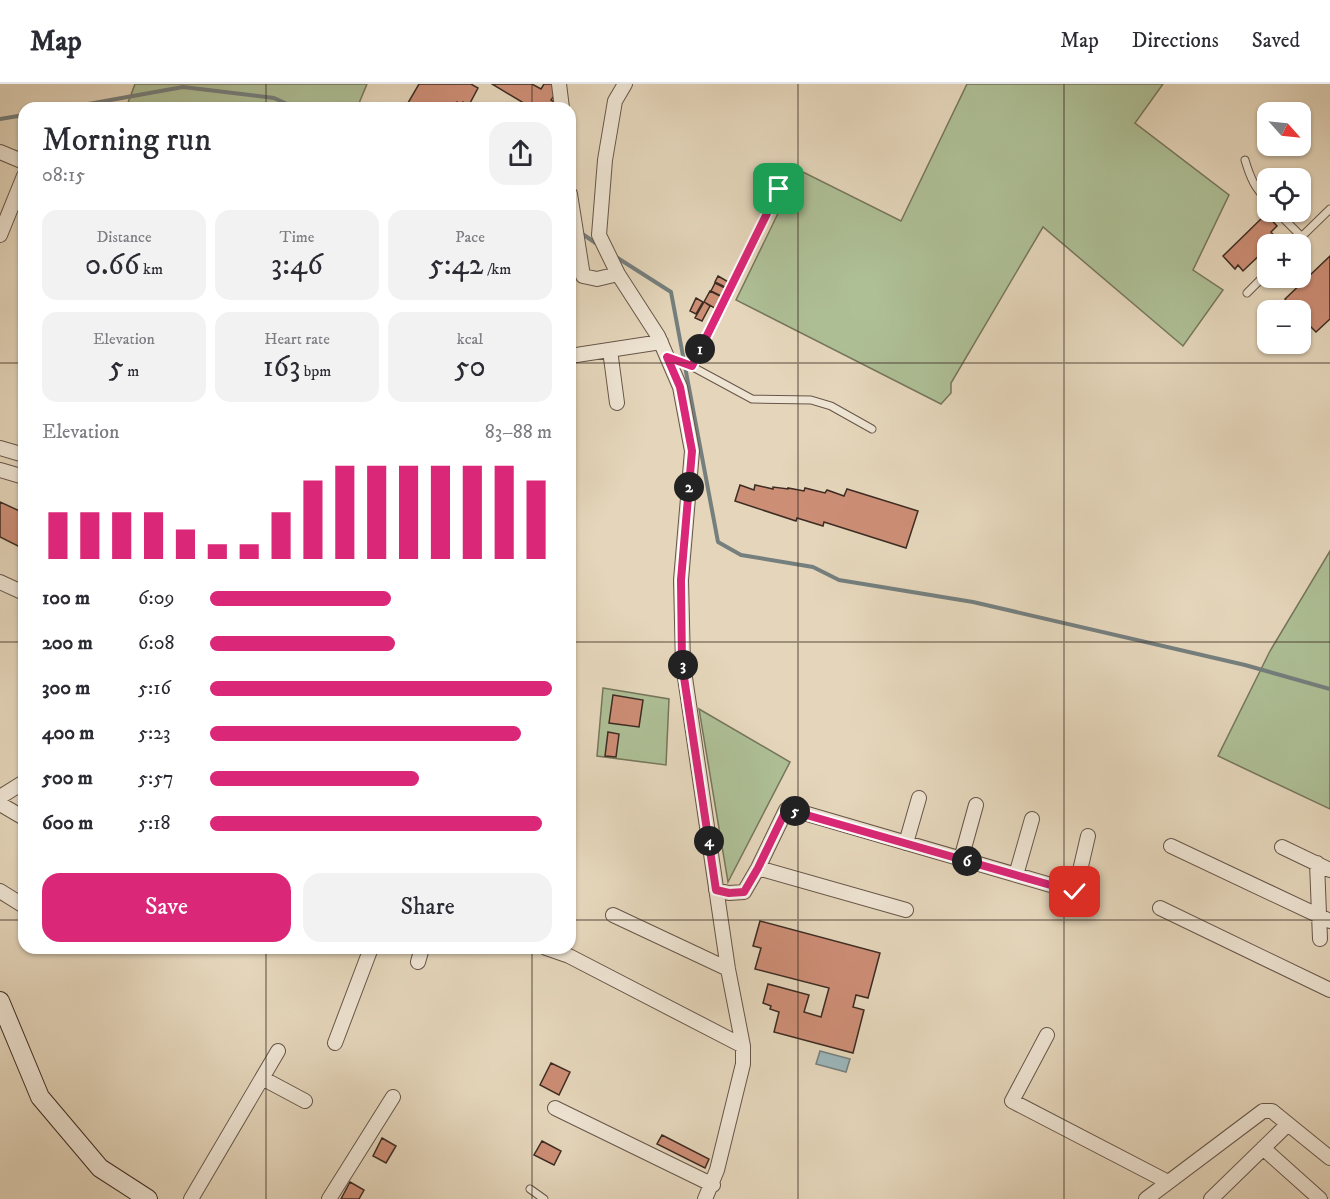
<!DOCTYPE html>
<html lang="en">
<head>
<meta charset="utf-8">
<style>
	:root { --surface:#fff; --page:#f2f2f3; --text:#2b2b33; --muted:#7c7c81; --line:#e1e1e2; --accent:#db2777 }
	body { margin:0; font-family:"IM FELL DW Pica",serif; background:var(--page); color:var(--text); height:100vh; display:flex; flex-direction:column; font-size:22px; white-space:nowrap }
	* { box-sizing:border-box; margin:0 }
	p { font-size:20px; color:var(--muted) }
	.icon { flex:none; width:33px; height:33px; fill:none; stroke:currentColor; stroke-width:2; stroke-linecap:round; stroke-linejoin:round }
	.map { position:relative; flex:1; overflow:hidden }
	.panel { position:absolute; left:18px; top:18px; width:558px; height:852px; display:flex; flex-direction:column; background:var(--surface); border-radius:18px; box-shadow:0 2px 4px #0004 }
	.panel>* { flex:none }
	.needle { width:39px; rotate:117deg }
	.buttons { position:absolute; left:1257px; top:18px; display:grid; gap:12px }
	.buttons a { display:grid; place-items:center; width:54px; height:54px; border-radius:12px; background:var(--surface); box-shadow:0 2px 4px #0004; font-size:30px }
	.pin { position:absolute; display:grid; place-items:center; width:51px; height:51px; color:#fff; margin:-26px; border-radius:12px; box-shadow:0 3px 9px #0006 }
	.km { position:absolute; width:30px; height:30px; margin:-15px; border-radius:50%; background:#222; color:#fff; font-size:16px; line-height:30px; text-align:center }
	.round { display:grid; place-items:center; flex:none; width:63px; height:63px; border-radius:18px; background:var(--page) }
	.headline { display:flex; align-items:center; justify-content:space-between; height:102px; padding:0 24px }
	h1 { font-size:33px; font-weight:600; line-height:45px }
	.metrics { display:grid; grid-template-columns:repeat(3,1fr); gap:9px; height:102px; padding:6px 24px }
	.metrics div { display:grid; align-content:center; border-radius:15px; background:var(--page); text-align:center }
	.metrics b { font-size:30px; font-weight:600 }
	.metrics small { font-size:16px; font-weight:400 }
	.metrics p { font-size:16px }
	.chart { height:168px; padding:12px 24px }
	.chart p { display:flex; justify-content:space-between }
	.chart svg { width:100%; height:108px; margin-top:6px; stroke:var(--accent); stroke-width:6 }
	.action { display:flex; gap:12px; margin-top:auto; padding:12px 24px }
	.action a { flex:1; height:69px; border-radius:18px; background:var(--accent); color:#fff; font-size:24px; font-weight:600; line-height:69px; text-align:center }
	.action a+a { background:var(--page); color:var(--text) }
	ul { padding:0 24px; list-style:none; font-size:20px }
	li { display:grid; grid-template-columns:96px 72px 1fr; align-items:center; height:45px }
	li i { height:15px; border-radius:8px; background:var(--accent) }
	header { display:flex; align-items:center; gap:36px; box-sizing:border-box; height:84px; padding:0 30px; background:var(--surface); border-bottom:2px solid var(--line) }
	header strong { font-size:28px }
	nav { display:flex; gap:33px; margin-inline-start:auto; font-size:21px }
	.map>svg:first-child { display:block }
</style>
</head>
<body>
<header>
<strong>Map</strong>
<nav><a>Map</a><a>Directions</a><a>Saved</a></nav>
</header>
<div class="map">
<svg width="1330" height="1115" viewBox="0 0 1330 1115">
	<rect width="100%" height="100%" fill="#e5d6bb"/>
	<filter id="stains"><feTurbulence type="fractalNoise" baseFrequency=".00333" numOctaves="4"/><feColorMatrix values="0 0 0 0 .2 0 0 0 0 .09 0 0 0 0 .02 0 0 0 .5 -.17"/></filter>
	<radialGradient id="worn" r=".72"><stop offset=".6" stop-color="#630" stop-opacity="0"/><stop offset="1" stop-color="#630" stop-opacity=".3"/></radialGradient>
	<!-- green -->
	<path fill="#aebf96" stroke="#76765c" stroke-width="1.5" d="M135 0H367L357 24H126Z
		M967 0H1163L1135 39 1229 111 1193 186 1223 206 1183 262 1043 143 951 299V309L941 320 736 216 799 86 901 137Z
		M1330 467V725L1218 672 1270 567Z
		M603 604 669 615 666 681 597 672Z
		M699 625 790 678 728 798Z"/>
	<!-- water -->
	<path fill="#9bb6bb" stroke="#757f7e" stroke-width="1.5" d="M820 967 850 975 846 988 816 980Z"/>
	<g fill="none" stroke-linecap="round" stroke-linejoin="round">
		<!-- stream -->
		<path stroke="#757f7e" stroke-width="4" d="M66 24 183 3 274 14 296 24
			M0 35 24 31
			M581 149 600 162
			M613 171 671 208 718 458 741 471 813 483 839 496 973 518 1245 581 1330 605"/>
	</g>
	<!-- building -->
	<path fill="#cd8e76" stroke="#3d2c23" stroke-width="1.5" d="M419 0H471L478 4 469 21 463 18 462 21 457 18 453 24H405Z
		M492 0H532L541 5 544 0H561L556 14 554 12 551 16 556 19 553 24H532Z
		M1266 130 1277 142 1271 148 1276 154 1270 160H1268V163L1243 187 1238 181 1235 185 1223 172Z
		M1330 172V235L1316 248 1300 232V226H1295L1285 215Z
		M718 192 732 200 729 205 715 198Z
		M715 199 727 205 723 213 711 207Z
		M710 207 722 213 718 226 704 218Z
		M696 214 703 218 696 230 690 227Z
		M704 218 710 222 702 237 695 234Z
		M740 401 754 406 755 401 773 405V403L788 405V404L804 407 805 404 825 409 827 406 844 412 847 405 918 427 906 464 824 438 823 442 797 434 796 437 735 417Z
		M0 418 24 429V465L0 453Z
		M613 611 643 616 639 643 609 639Z
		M608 648 619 650 616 673 605 672Z
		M760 837 880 869 868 914 856 911 853 923 864 926 853 969 774 948 779 928 770 925 771 922 763 919 768 900 809 911 804 928 821 933 829 904 755 885 761 864 753 862Z
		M551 979 570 988 559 1011 540 1001Z
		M662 1051 709 1075 705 1084 657 1060Z
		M382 1054 396 1062 386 1079 373 1072Z
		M542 1057 561 1067 554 1081 534 1071Z
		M350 1098 364 1106 359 1115H341Z"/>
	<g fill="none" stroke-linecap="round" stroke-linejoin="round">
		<!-- lane casing -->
		<g stroke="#675649" stroke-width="9">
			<path id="lane" d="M1245 76C1250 93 1255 105 1268 117
				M1277 128 1302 153
				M1294 160 1330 125
				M1247 209 1268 188
				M667 273 691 282 752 315 811 316 831 322 872 345
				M691 282 779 105
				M530 1105 544 1115"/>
		</g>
		<!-- street casing -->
		<g stroke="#675649" stroke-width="16">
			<path id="street" d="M559 0 562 24
				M625 0 615 17 605 76 599 151 618 190 658 252 680 303 692 367 681 496 683 580 728 885 743 962V980L717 1086 705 1115
				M0 68 24 78
				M570 110 583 192 597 195 618 190
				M0 151 24 92
				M610 266 617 319
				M570 272 661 258
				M0 364 24 371
				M0 386 24 393
				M0 498 24 509
				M0 713 24 698
				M0 720 24 734
				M906 759 919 714
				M1171 762 1330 837
				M1282 763 1330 786
				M961 775 976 721
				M1317 779 1320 855
				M758 784 786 726 797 727 1092 813
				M1016 791 1032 735
				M716 806 729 809 744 808 758 784 906 826
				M0 807 24 822
				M1075 808 1088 752
				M1160 824 1330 906
				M613 831 728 885
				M546 864 569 872 743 962
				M418 878 422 864
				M1047 951 1012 1017 1168 1098
				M335 959 371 864
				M262 994 305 1017
				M555 1024 713 1101
				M1263 1064 1320 1115
				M191 1115 278 967
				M329 1115 393 1013
				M1146 1115 1263 1027H1272L1330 1074
				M1211 1115 1288 1040"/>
		</g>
		<!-- secondary casing -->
		<g stroke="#3d2c23" stroke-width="20">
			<path id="secondary" d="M0 917 40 1013 100 1084 148 1115"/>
		</g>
		<!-- lane -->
		<use href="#lane" stroke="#eee4d3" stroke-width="7"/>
		<!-- street -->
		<use href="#street" stroke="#eee4d3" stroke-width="14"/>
		<!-- secondary -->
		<use href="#secondary" stroke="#eee4d3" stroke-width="18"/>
	</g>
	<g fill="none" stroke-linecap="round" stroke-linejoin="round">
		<!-- route casing -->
		<g stroke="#fff" stroke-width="12">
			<path id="route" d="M779 105 692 282 667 273 680 303 692 367 681 496 682 580 716 806 729 809 744 808 758 784 786 726 796 728 1075 808"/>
		</g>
		<!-- route -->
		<use href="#route" stroke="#db2777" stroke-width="8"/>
	</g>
	<!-- grid -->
	<path fill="none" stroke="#3d2c23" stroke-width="1.5" stroke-opacity="0.55" d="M266 0V24M532 0V24M798 0V1115M1064 0V1115M0 279H24M570 279H1330M0 558H24M570 558H1330M0 836H24M570 836H1330M266 864V1115M532 864V1115"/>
	<rect width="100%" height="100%" filter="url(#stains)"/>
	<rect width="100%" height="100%" fill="url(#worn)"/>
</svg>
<div class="buttons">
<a><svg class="needle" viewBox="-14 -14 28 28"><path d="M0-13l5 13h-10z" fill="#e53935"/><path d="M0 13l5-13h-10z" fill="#7c7c81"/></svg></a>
<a><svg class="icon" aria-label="locate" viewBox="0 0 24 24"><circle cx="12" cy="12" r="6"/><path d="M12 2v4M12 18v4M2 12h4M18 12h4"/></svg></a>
<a>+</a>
<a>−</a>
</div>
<div class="pin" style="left:779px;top:105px;background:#1e9e55"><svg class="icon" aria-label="arrive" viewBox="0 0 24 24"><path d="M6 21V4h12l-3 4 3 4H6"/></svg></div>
<div class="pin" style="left:1075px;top:808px;background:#d93025"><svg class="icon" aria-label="check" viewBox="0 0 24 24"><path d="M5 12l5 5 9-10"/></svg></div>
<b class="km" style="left:700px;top:265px">1</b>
<b class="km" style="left:689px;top:403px">2</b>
<b class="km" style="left:683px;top:581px">3</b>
<b class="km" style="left:709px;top:757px">4</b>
<b class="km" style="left:795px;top:727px">5</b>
<b class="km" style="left:967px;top:777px">6</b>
<section class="panel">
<div class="headline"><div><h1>Morning run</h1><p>08:15</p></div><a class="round"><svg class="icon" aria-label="share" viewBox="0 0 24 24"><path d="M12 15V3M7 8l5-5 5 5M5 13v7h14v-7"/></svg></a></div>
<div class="metrics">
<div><p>Distance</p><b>0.66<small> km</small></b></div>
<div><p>Time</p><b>3:46</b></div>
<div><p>Pace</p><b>5:42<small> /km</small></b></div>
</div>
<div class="metrics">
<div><p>Elevation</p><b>5<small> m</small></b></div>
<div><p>Heart rate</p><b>163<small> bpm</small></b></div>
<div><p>kcal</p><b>50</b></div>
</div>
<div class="chart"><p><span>Elevation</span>83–88 m</p>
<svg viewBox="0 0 160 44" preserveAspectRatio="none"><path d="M5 44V25M15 44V25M25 44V25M35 44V25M45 44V32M55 44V38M65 44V38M75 44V25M85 44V12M95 44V6M105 44V6M115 44V6M125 44V6M135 44V6M145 44V6M155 44V12"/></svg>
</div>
<ul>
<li><b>100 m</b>6:09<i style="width:53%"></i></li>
<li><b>200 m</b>6:08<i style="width:54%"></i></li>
<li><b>300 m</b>5:16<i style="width:100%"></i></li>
<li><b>400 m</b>5:23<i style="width:91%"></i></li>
<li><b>500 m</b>5:57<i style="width:61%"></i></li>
<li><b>600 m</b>5:18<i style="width:97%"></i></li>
</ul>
<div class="action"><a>Save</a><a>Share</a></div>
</section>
</div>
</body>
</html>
